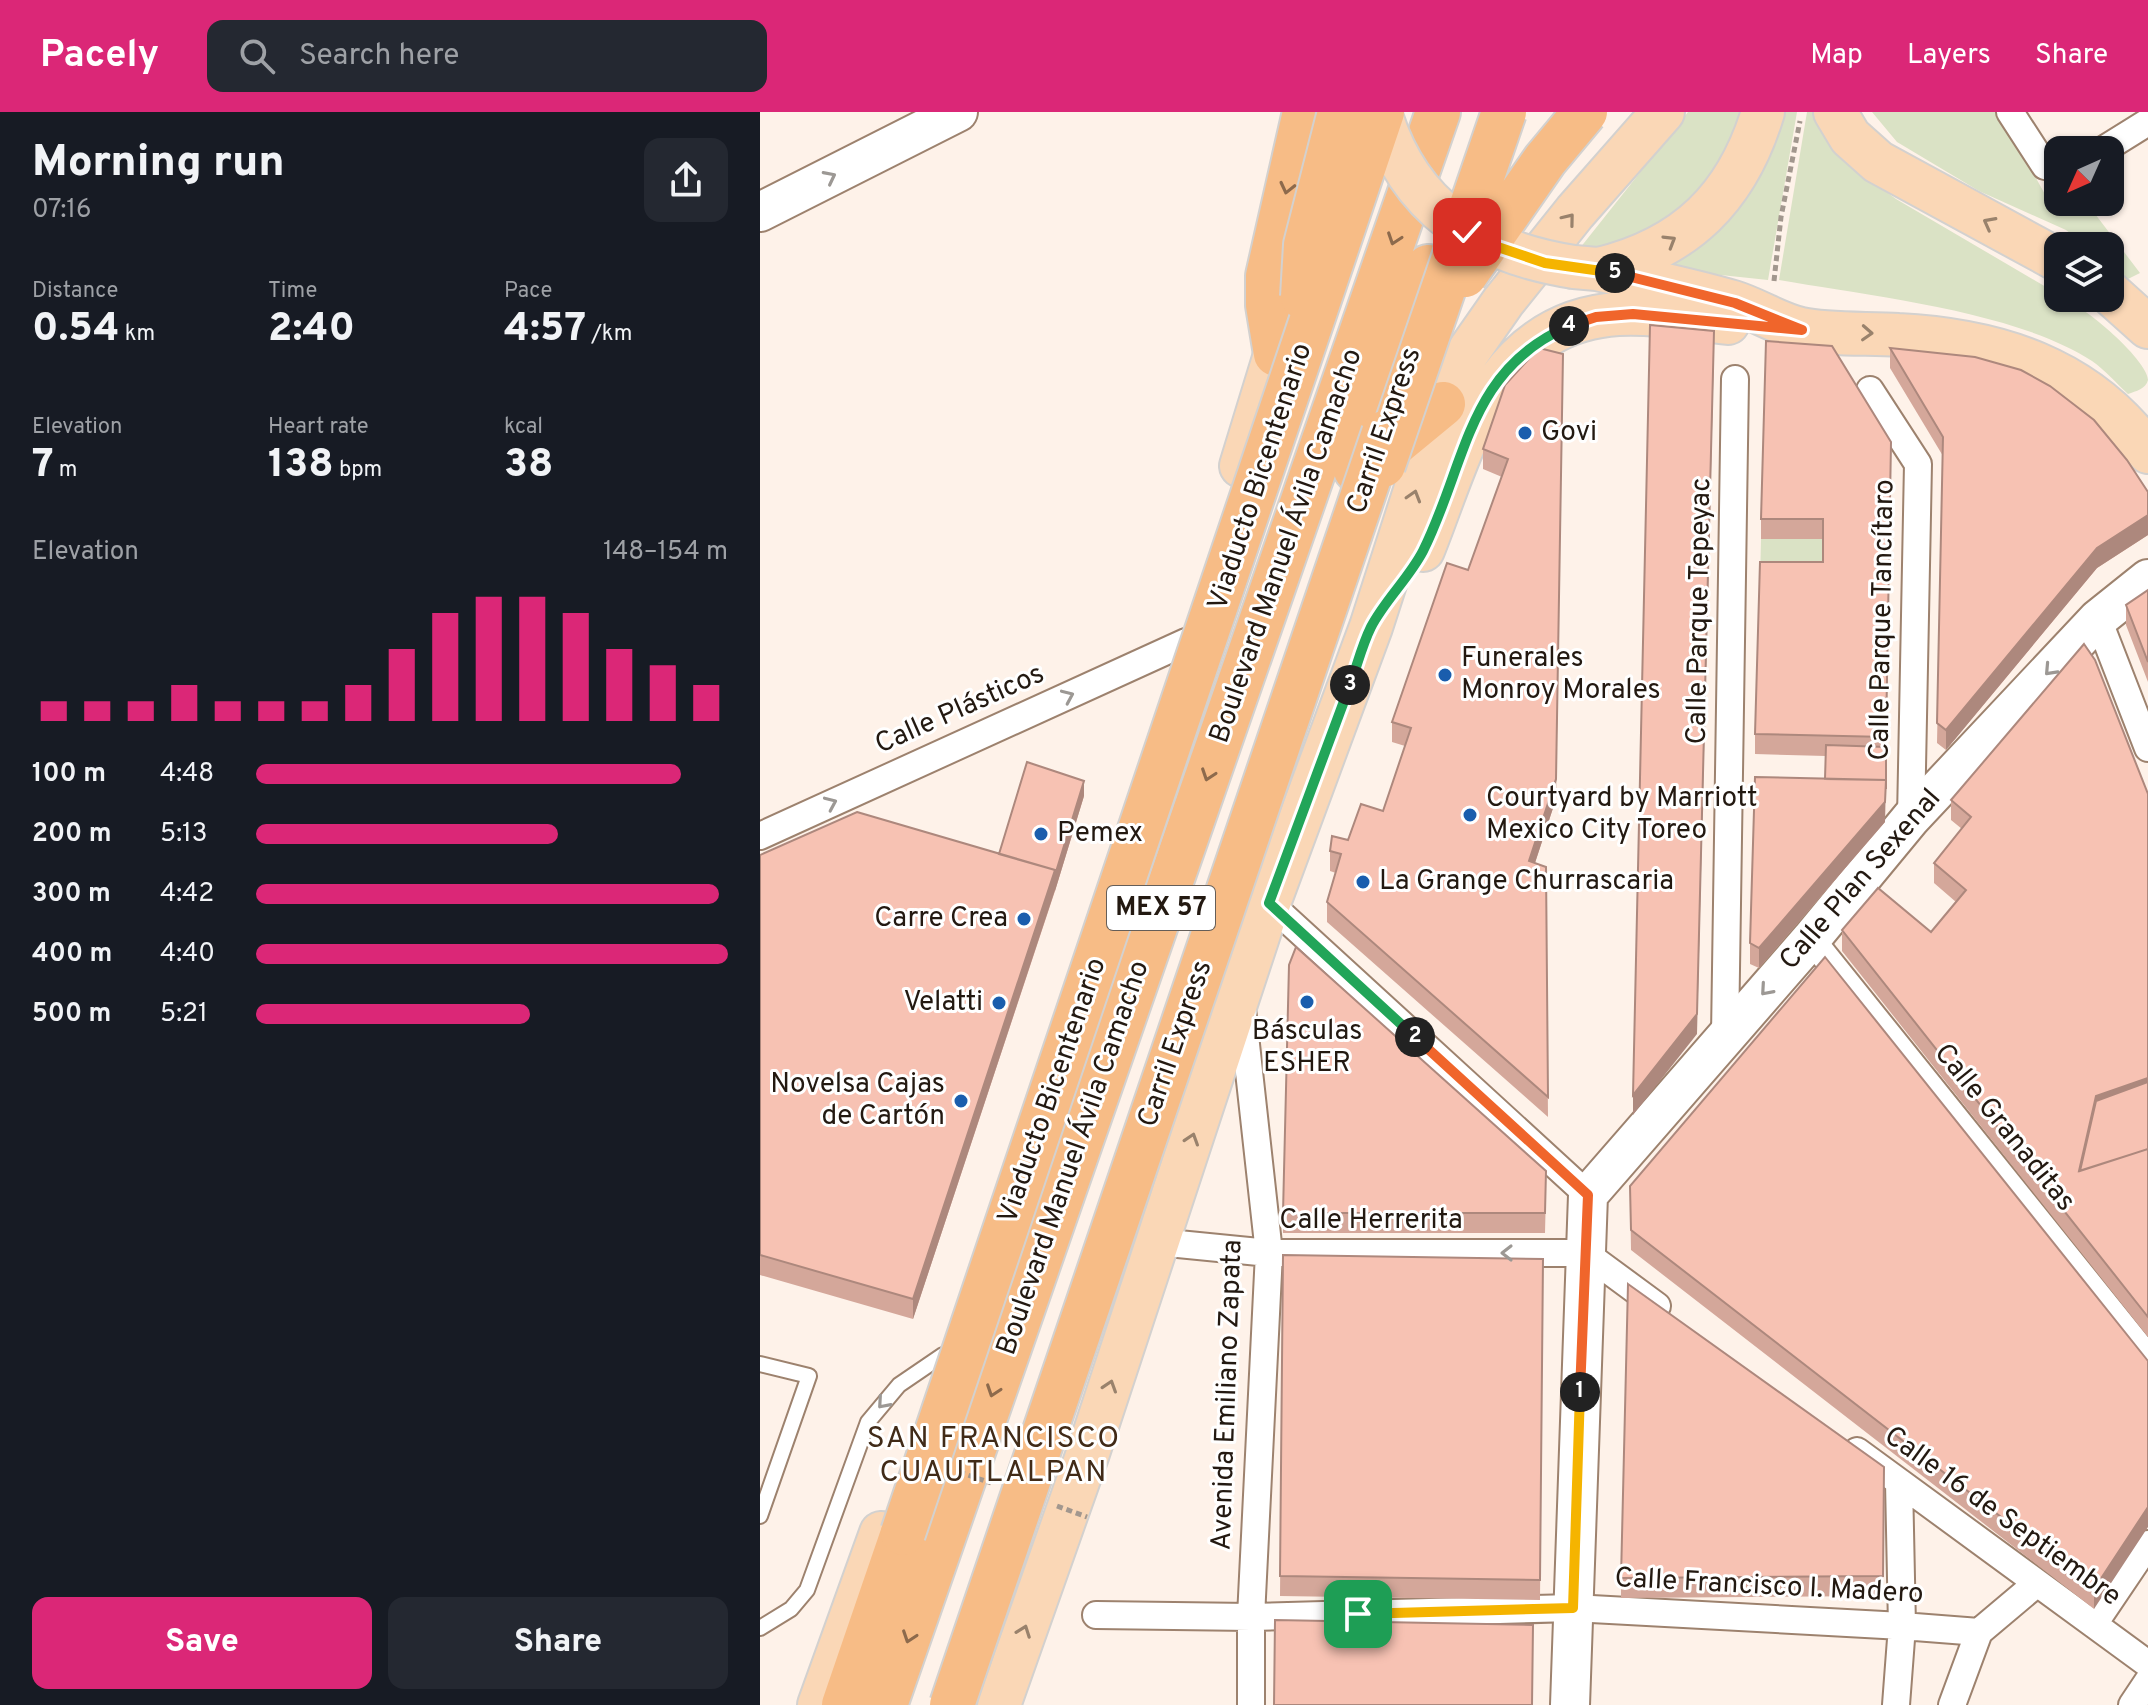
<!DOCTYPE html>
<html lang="en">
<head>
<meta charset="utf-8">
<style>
	:root { --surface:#171b24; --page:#242831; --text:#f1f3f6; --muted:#9ea1a6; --accent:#db2777 }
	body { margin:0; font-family:Overpass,sans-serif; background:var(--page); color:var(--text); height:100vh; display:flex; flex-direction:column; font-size:30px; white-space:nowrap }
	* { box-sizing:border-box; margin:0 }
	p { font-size:26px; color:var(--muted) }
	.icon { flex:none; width:44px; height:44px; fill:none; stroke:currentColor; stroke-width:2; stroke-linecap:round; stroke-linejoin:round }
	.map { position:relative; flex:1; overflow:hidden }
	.panel { display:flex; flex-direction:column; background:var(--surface); width:760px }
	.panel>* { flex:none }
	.needle { width:52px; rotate:225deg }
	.fabs { position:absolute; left:1284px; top:24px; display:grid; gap:16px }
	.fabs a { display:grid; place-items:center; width:80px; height:80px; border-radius:16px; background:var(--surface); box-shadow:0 2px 6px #0004; font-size:40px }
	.pin { position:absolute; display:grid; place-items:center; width:68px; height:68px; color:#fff; margin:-34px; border-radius:16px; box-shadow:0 4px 12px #0006 }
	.km { position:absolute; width:40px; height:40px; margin:-20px; border-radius:50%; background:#222; color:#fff; font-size:22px; line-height:40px; text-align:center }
	.round { display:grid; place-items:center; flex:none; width:84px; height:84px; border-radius:16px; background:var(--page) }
	.summary { display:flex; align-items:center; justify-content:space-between; height:136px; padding:0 32px }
	h1 { font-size:44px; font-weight:800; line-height:60px }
	.metrics { display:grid; grid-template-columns:repeat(3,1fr); gap:12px; height:136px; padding:8px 32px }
	.metrics div { display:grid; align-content:center }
	.metrics b { font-size:40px; font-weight:800 }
	.metrics small { font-size:22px; font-weight:400 }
	.metrics p { font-size:22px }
	.chart { height:224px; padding:16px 32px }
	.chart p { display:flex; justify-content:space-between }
	.chart svg { width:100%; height:144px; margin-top:8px; stroke:var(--accent); stroke-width:6 }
	.button { display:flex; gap:16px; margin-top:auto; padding:16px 32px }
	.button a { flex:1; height:92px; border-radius:16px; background:var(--accent); color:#fff; font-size:32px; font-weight:800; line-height:92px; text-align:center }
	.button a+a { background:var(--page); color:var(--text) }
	ul { padding:0 32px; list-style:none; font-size:26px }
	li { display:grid; grid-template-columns:128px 96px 1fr; align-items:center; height:60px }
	li i { height:20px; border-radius:10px; background:var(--accent) }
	header { display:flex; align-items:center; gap:48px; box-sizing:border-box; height:112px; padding:0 40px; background:var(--accent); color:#fff }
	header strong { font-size:38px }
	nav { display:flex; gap:44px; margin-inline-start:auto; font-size:28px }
	.search { width:560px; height:72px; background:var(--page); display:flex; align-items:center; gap:20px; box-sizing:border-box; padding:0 28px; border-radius:16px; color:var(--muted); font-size:30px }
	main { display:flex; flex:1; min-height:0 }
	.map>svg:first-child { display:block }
</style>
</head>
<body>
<header>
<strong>Pacely</strong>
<div class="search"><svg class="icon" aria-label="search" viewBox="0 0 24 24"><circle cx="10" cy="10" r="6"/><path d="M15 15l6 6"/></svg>Search here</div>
<nav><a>Map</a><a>Layers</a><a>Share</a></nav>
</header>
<main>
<section class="panel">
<div class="summary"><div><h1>Morning run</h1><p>07:16</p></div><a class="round"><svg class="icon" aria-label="share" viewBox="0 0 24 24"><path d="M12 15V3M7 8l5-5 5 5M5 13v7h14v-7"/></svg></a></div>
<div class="metrics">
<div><p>Distance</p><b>0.54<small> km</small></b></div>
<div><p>Time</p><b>2:40</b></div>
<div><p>Pace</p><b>4:57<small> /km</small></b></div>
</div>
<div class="metrics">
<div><p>Elevation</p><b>7<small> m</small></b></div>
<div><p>Heart rate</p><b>138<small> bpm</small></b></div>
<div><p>kcal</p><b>38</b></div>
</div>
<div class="chart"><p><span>Elevation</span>148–154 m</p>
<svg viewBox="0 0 160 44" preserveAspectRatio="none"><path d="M5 44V38M15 44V38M25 44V38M35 44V33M45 44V38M55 44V38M65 44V38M75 44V33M85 44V22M95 44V11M105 44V6M115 44V6M125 44V11M135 44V22M145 44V27M155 44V33"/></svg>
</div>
<ul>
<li><b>100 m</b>4:48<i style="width:90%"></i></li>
<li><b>200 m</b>5:13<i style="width:64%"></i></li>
<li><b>300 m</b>4:42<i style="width:98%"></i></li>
<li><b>400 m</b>4:40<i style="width:100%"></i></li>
<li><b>500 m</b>5:21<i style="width:58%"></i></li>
</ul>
<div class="button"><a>Save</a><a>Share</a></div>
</section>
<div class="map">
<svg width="1388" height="1593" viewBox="0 0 1388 1593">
	<rect width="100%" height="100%" fill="#fef2e9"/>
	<!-- green -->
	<path fill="#dae2c5" d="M928 0H989C963 48 935 103 882 127 865 135 839 134 820 136Z
		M1017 0H1037L1008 168 904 157Z
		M1047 0H1058L1097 58 1136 87 1298 182V186C1317 186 1388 248 1388 268 1386 277 1376 279 1368 282 1356 271 1345 258 1332 249 1256 199 1109 184 1019 168Z
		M1112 0H1239L1291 93 1298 90H1326L1380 161 1368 167 1350 152V134H1327L1306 118 1219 79 1137 30Z
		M1001 427H1063V470H1000Z"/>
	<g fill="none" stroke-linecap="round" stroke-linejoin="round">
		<!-- lane casing -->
		<g stroke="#9d826e" stroke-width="18">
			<path id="lane" d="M0 1252 49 1264 0 1404
				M0 1516 31 1497 47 1478 108 1310 139 1273 183 1243"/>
		</g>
		<!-- street casing -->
		<g stroke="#9d826e" stroke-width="30">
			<path id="street" d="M1250 0 1285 54 1298 57
				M1343 38 1388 10
				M1110 278 1158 352 1151 706
				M1338 507 1388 636
				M0 724 426 530
				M509 791 828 1083
				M1051 827 1388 1246
				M482 896 509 1141 491 1505V1593
				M965 923 975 267
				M398 1130 509 1141H825L897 1194
				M1097 1339 1388 1552
				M336 1503 491 1505 813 1496 1142 1514 1219 1520 1276 1472
				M1334 1512 1388 1432
				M1136 1593 1142 1514 1139 1370
				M1192 1593 1219 1520
				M1372 1593 1388 1569"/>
		</g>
		<!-- secondary casing -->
		<g stroke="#9d826e" stroke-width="42">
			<path id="secondary" d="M0 100 198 0
				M810 1593 828 1083 1051 827 1151 706 1338 507 1388 467"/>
		</g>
		<!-- primary casing -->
		<g stroke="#d3d1cf" stroke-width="46">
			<path id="primary" d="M1075 0 1090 25 1118 50 1298 148
				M814 155 837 157C882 168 929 177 973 190 996 197 1018 212 1041 217 1066 223 1111 221 1138 223 1237 228 1327 256 1388 340
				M839 157C926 136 977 86 1003 0
				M1350 181 1388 215
				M481 354 526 207
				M663 438C702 341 730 210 858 202 894 200 932 207 968 211
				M59 1593 121 1421
				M239 1593 328 1341 509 791 611 515 683 292 706 243 743 190 815 100 903 0"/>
		</g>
		<!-- highway casing -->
		<g stroke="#d3d1cf" stroke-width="48">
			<path id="highway" d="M516 242 508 193V164L545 0
				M615 348 683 292
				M596 358 668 155
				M84 1593 143 1421
				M125 1593 678 0"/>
		</g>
		<!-- path -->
		<path stroke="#a2978e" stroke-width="5" stroke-dasharray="6 4" stroke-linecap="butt" d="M1014 169 1021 105 1040 9"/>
		<!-- lane -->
		<use href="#lane" stroke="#fff" stroke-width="14"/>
		<!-- street -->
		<use href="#street" stroke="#fff" stroke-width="26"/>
		<!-- secondary -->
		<use href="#secondary" stroke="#fff" stroke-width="38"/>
		<!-- primary -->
		<use href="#primary" stroke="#fad7b6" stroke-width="42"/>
		<!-- highway -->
		<use href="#highway" stroke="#f7bc86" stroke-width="44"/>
		<!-- primary-bridge casing -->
		<g stroke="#d3d1cf" stroke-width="46" stroke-linecap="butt">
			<path id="primary-bridge" d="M620 0C648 96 718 140 814 155"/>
		</g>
		<!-- highway-bridge casing -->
		<g stroke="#d3d1cf" stroke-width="48" stroke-linecap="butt">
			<path id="highway-bridge" d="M705 163 785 48 825 0
				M543 185 546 133 580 0
				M623 353 744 0
				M143 1421 622 0
				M192 1593 624 321"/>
		</g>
		<!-- path-bridge -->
		<path stroke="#a2978e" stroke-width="5" stroke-dasharray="6 4" stroke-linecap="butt" d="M199 1360 231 1371
			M297 1394 327 1405"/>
		<!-- primary-bridge -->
		<use href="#primary-bridge" stroke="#fad7b6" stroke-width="42"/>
		<!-- highway-bridge -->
		<use href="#highway-bridge" stroke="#f7bc86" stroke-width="44"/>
	</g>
	<!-- wall -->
	<path fill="#d4a79a" d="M1130 236 1388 380V423L1337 456 1186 638 1177 631 1183 344 1130 256Z
		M745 273 796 687 775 751 786 755 788 1005 567 810V790L576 761 570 759V739L588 728 623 699 645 634 632 630V610L708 458 742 365 723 357V337Z
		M1131 350 1125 710 999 856 990 852V831L1065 667 1066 644 995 642V622L1063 450V427H1001V407Z
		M1388 478V570L1366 513V493Z
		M1388 682V1225L1082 839V818L1171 820 1196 790 1174 771V751L1202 717 1191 708V688Z
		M324 684 295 779 153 1207 0 1163V743L239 742Z
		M870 1074 1388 1249 1334 1497 871 1138Z
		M786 1079 785 1121H523V1101Z
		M523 1143 783 1147 780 1488 520 1484Z
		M1124 1355 1123 1484 861 1486V1466Z"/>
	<!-- shaded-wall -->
	<path fill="#ad887d" d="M954 239 937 922 873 1003V983Z
		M803 242 796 687 769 769V749Z
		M1131 330 1125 710 999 856V836L1125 690Z
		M1388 403V423L1337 456 1186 638V618L1337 436Z
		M324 669V684L295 779V763Z
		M295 758V778L153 1207V1187Z
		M1388 966V986L1319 1079 1336 984Z
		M1388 1395V1415L1334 1497V1477Z"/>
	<!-- building -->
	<path fill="#f7c2b3" stroke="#ad887d" stroke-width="2" d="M890 213 954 219 937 902 873 983Z
		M1006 229 1072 234 1131 330 1126 625 995 622 1000 450H1063V407H1001Z
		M779 236 803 242 796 667 769 749 786 755 788 985 567 790 581 742 570 739 572 724 588 728 601 692 623 699 651 616 632 610 687 451 708 458 748 347 723 337 745 273Z
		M1130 236 1215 245 1261 258 1290 274 1334 308 1367 348 1388 380V403L1337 436 1186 618 1177 611 1183 325Z
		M1388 478V550L1366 493Z
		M1324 532 1335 548 1388 682V966L1336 984 1319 1059 1388 1037V1205L1082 818 1118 776 1171 820 1206 778 1174 751 1211 705 1191 688Z
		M1066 633 1126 635V677V668L1065 667Z
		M267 650 324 669 295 763V758L239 742Z
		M995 665 1126 668 1125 690 999 836 990 831Z
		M97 700 295 758 153 1187 0 1143V743Z
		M536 835 786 1059 785 1101H523L529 853Z
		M1065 845 1388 1249V1395L1334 1477 871 1118 870 1074Z
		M1388 970V1037L1320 1059 1336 989Z
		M523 1143 783 1147 780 1468 520 1464Z
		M868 1172 1124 1355 1123 1464 861 1466Z
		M515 1508 773 1513 772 1593H514Z"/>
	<!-- one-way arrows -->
	<defs><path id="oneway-chevron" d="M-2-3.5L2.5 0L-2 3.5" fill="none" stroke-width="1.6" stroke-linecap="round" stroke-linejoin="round" transform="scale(2)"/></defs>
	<g stroke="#9c9894">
		<use href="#oneway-chevron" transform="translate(70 65) rotate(-27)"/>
		<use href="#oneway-chevron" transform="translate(1290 558) rotate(133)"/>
		<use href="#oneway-chevron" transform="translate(308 584) rotate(-24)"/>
		<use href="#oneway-chevron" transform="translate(71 691) rotate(-24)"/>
		<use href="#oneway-chevron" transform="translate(1006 878) rotate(131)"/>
		<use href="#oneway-chevron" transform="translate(747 1141) rotate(-180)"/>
		<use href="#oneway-chevron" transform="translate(123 1291) rotate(131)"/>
	</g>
	<g stroke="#8d6a4c">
		<use href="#oneway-chevron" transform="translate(527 76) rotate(103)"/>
		<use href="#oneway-chevron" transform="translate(634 127) rotate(109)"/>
		<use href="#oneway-chevron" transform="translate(448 663) rotate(109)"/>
		<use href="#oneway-chevron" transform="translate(233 1279) rotate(109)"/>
		<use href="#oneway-chevron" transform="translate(149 1525) rotate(109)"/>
	</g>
	<g stroke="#99826c">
		<use href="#oneway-chevron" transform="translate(809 107) rotate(-51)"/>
		<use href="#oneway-chevron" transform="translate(1229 111) rotate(-152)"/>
		<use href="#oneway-chevron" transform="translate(910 129) rotate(-31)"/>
		<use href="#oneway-chevron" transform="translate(1107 221) rotate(3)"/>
		<use href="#oneway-chevron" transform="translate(654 384) rotate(-73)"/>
		<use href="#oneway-chevron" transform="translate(432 1027) rotate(-72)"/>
		<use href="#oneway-chevron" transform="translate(350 1274) rotate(-72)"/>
		<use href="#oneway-chevron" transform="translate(264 1519) rotate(-70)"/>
	</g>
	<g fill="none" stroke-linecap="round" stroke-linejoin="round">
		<!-- split-1 casing -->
		<g stroke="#fff" stroke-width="16">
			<path id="split-1" d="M598 1502 813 1496 820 1280"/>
		</g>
		<!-- split-2 casing -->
		<g stroke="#fff" stroke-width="16">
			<path id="split-2" d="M655 925 828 1083 820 1280"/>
		</g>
		<!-- split-3 casing -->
		<g stroke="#fff" stroke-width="16">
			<path id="split-3" d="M590 573 509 791 655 925"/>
		</g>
		<!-- split-4 casing -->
		<g stroke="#fff" stroke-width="16">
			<path id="split-4" d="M590 573C597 554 602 533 611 515 625 488 649 466 663 439 707 351 707 258 809 214"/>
		</g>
		<!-- split-5 casing -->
		<g stroke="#fff" stroke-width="16">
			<path id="split-5" d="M809 214 836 205 873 202 1042 218 975 191 855 161"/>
		</g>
		<!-- split-6 casing -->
		<g stroke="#fff" stroke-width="16">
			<path id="split-6" d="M707 120 729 132 785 151 855 161"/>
		</g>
		<!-- split-1 -->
		<use href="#split-1" stroke="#f5b400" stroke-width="10"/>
		<!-- split-2 -->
		<use href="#split-2" stroke="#f0652b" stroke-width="10"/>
		<!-- split-3 -->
		<use href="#split-3" stroke="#22a559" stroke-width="10"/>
		<!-- split-4 -->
		<use href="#split-4" stroke="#22a559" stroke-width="10"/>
		<!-- split-5 -->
		<use href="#split-5" stroke="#f0652b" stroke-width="10"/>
		<!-- split-6 -->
		<use href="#split-6" stroke="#f5b400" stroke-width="10"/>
	</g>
	<!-- markers -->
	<g fill="#1a5dad" stroke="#fff" stroke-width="3">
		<circle cx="765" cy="321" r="8"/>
		<circle cx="685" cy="563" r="8"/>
		<circle cx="710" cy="703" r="8"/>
		<circle cx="281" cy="722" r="8"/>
		<circle cx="603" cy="770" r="8"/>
		<circle cx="264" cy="807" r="8"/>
		<circle cx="547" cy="890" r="8"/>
		<circle cx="239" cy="891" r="8"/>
		<circle cx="201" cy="989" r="8"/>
	</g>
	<g text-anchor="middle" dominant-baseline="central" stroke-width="6" stroke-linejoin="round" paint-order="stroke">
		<!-- shield labels -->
		<rect fill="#fff" stroke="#655e58" stroke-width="2" x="347" y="774" width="108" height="44" rx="6"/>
		<g font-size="26" font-weight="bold" fill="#231911">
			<text x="401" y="796">MEX 57</text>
		</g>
		<!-- street labels -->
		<g font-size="28" fill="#231911" stroke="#fff">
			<text transform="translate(625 319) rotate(-71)">Carril Express</text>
			<text transform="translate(501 365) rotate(-72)">Viaducto Bicentenario</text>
			<text transform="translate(527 434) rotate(-71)">Boulevard Manuel Ávila Camacho</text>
			<text transform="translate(940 499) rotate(-89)">Calle Parque Tepeyac</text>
			<text transform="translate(1123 508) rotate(-89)">Calle Parque Tancítaro</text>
			<text transform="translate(200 598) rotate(-24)">Calle Plásticos</text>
			<text transform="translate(1101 768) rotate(-49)">Calle Plan Sexenal</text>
			<text transform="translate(416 932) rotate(-71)">Carril Express</text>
			<text transform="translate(293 979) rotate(-71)">Viaducto Bicentenario</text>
			<text transform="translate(1244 1016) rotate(51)">Calle Granaditas</text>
			<text transform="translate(314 1046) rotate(-71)">Boulevard Manuel Ávila Camacho</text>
			<text x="611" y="1109">Calle Herrerita</text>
			<text transform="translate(468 1283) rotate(-88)">Avenida Emiliano Zapata</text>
			<text transform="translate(1242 1405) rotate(36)">Calle 16 de Septiembre</text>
			<text transform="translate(1009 1475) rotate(3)">Calle Francisco I. Madero</text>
		</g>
		<!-- poi labels -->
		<g font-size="28" fill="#231911" stroke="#fff" text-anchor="start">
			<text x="781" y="321">Govi</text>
			<text x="701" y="547">Funerales<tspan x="701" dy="32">Monroy Morales</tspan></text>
			<text x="726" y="687">Courtyard by Marriott<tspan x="726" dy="32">Mexico City Toreo</tspan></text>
			<text x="297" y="722">Pemex</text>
			<text x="619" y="770">La Grange Churrascaria</text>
			<text x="248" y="807" text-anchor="end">Carre Crea</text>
			<text x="223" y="891" text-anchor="end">Velatti</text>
			<text x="547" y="920" text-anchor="middle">Básculas<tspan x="547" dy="32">ESHER</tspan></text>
			<text x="185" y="973" text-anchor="end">Novelsa Cajas<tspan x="185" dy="32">de Cartón</tspan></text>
		</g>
		<!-- neighbourhood labels -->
		<g font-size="30" letter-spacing="2" fill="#412b18" stroke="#fff">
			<text x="234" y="1327">SAN FRANCISCO<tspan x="234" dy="34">CUAUTLALPAN</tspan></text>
		</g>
	</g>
</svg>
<div class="fabs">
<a><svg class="needle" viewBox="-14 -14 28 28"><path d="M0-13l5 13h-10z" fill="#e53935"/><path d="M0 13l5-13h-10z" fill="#9ea1a6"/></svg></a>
<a><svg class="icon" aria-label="layers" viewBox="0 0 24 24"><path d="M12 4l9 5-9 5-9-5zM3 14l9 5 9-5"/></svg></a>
</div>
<div class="pin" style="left:598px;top:1502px;background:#1e9e55"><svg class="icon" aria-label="arrive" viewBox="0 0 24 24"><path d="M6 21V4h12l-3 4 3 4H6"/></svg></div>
<div class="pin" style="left:707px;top:120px;background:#d93025"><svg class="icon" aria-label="check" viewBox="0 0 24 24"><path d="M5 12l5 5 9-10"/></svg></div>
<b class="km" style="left:820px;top:1280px">1</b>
<b class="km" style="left:655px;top:925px">2</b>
<b class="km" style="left:590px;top:573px">3</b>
<b class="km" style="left:809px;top:214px">4</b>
<b class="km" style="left:855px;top:161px">5</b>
</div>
</main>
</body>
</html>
